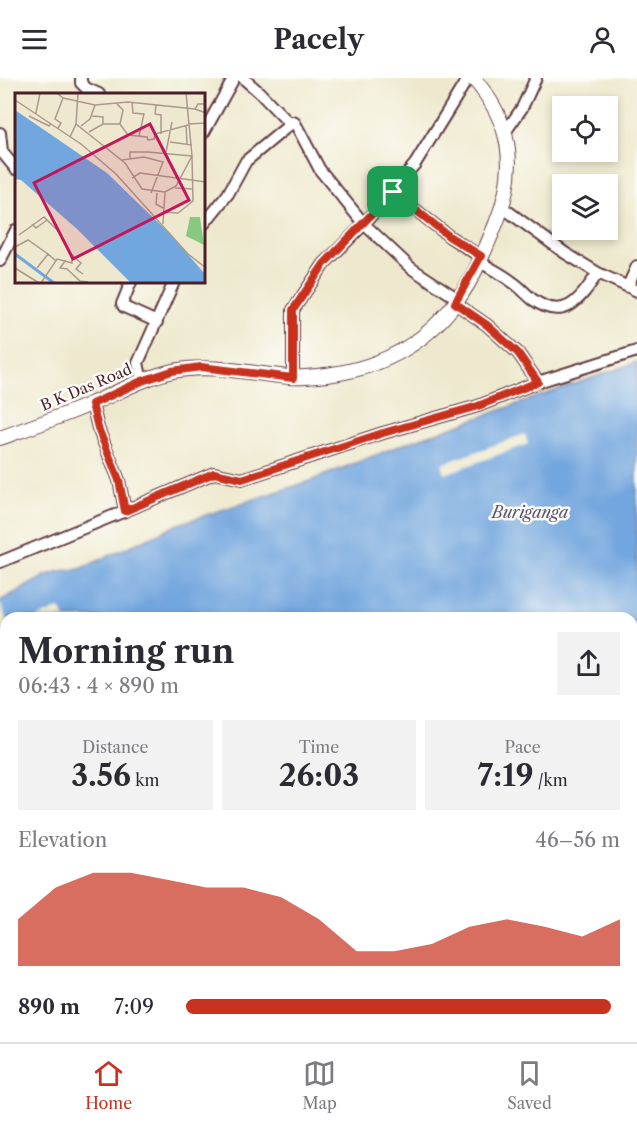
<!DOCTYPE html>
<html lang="en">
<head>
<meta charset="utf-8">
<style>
	:root { --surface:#fff; --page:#f2f2f3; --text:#2b2b33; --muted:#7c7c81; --line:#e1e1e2; --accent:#c8321e }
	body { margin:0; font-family:"Libre Caslon Text",serif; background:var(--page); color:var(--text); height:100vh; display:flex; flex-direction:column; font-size:22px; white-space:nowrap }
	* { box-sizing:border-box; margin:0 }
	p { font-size:20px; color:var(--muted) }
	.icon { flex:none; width:33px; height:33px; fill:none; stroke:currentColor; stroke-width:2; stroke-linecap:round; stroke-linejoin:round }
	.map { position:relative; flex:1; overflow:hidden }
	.panel { position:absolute; left:0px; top:534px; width:638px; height:430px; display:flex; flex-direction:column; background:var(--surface); border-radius:18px 18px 0 0; box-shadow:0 3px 9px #0003 }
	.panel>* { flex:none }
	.buttons { position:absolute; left:552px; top:18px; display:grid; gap:12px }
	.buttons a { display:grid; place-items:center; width:66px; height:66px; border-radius:0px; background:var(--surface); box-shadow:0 3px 9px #0003; font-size:30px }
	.pin { position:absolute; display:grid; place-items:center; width:51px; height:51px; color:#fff; margin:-26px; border-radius:12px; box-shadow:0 3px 9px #0006 }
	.round { display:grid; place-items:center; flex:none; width:63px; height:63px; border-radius:0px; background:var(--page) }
	.headline { display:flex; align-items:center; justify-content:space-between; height:102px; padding:0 18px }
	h1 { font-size:33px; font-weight:700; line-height:45px }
	.metrics { display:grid; grid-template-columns:repeat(3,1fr); gap:9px; height:102px; padding:6px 18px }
	.metrics div { display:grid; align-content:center; border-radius:0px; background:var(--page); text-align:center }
	.metrics b { font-size:30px; font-weight:700 }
	.metrics small { font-size:16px; font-weight:400 }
	.metrics p { font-size:16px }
	.chart { height:168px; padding:12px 18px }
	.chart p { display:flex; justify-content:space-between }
	.chart svg { width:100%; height:108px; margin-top:6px; fill:var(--accent); opacity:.7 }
	ul { padding:0 18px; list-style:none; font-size:20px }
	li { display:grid; grid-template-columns:96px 72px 1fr; align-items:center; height:45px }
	li i { height:15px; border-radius:8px; background:var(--accent) }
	header { display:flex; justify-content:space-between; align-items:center; height:78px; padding:0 18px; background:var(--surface); font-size:27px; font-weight:700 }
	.dock { display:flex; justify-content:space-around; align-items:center; height:84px; border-top:2px solid var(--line); background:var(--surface); font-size:16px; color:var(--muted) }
	.dock a { display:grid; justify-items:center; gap:3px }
	.dock .on { color:var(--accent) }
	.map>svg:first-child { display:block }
</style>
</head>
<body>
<header><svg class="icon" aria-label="menu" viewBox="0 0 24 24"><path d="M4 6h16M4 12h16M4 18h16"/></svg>Pacely<svg class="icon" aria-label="person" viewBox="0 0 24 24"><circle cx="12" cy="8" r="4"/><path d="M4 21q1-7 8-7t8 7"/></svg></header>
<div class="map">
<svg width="637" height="964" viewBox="0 0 637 964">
	<rect width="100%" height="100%" fill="#fdfcf7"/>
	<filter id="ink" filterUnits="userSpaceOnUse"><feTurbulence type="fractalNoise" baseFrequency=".0167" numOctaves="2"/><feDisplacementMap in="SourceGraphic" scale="12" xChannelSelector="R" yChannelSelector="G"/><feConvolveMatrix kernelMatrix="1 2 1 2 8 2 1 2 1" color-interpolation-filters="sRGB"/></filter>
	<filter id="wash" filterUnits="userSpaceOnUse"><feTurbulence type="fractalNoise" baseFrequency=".008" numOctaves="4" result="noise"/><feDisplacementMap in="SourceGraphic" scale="24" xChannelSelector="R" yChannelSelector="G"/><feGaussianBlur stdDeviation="1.35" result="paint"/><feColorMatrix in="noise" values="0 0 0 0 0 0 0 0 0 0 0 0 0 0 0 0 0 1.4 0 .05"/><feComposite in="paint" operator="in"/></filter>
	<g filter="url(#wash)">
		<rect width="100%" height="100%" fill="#eee9ce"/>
		<!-- water -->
		<path fill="#72a6de" stroke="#5e6284" stroke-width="1.5" d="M637 284V780L632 781V540H6V958L189 959 177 964H0V523L47 497 60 493 80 491 179 446 310 403 401 367Z"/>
		<!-- pier -->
		<path fill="#eee9ce" d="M525 356 528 366 445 396 442 386Z
			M0 525 6 540V568L0 571V557L2 556 0 551Z
			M60 530 65 540H37Z"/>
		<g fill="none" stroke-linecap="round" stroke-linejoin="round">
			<!-- ferry -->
			<path stroke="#5a5573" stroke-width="1.5" stroke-dasharray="8 6" stroke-linecap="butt" d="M632 574 637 572
				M0 659 6 661
				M0 787 6 784"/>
		</g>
	</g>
	<g filter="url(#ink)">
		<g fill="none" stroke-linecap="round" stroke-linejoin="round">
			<!-- minor casing -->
			<g stroke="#633d43" stroke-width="14">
				<path id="minor" d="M81 0V5L86 10 99 16
					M243 0 259 14 289 45
					M506 53 522 30 536 0
					M204 54 234 0
					M0 55 2 74 16 91
					M393 114 450 159 481 179
					M502 129 565 175 598 195 637 213
					M204 146 228 116 246 83 293 44 295 45 320 92 364 146 411 190 458 221
					M0 183 16 152
					M479 183C489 190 501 195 511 203 519 208 525 215 532 221 565 245 580 221 598 195
					M131 204 122 226 124 229 157 244
					M628 208 637 188
					M455 225 487 247 518 275 538 304
					M293 300V232L324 186 364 146 415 86 468 0
					M142 303 138 285 174 204
					M92 326 98 350 119 402 125 433
					M0 484 125 433 214 395 242 401 383 355 478 328 538 304 637 273
					M632 945 637 949
					M598 964 597 961 600 958"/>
			</g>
			<!-- tertiary casing -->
			<g stroke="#633d43" stroke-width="16">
				<path id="tertiary" d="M0 360C31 349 63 338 93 325 119 314 145 299 173 293 212 285 251 296 290 299 299 300 308 299 317 298 373 293 422 270 456 224 474 200 486 170 497 143 518 89 512 44 473 0"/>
			</g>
			<!-- minor -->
			<use href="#minor" stroke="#fff" stroke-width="10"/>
			<!-- tertiary -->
			<use href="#tertiary" stroke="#fff" stroke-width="14"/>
		</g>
	</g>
	<g fill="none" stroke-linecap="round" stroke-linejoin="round" filter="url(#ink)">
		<!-- route casing -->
		<g stroke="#fff" stroke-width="12">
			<path id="route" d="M393 114 450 159 481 178 455 225 487 247 518 275 538 304 478 328 383 355 242 401 214 395 125 433 119 402 98 350 92 326 142 303 172 293 201 289 293 300V232L324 186Z"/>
		</g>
		<!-- route -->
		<use href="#route" stroke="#c8321e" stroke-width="8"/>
	</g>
	<g text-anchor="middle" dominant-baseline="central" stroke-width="5" stroke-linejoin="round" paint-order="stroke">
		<!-- street labels -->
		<g font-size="15" fill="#4a1f2b" stroke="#fdfcf7">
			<text transform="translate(86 309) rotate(-23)">B K Das Road</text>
		</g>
		<!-- water labels -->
		<g font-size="16" font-style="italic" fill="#5a5573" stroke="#fdfcf7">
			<text x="530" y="434">Buriganga</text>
		</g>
	</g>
	<!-- overview -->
	<g transform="translate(15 15)">
		<rect width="190" height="190" fill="#eee9ce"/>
		<path d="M175 124H185L189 152 171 143Z" fill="#88c880"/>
		<path d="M0 17 92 80 155 141 190 181V190H116L62 136 6 87 0 86Z" fill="#72a6de"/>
		<path fill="none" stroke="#72a6de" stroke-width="3" d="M1 23 10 53M0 50 61 97 151 190M54 56 58 81 70 105M0 161 39 190"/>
		<path fill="none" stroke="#ac988d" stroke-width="1.5" d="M42 0 48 5 80 12 113 9 180 16M0 7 66 51 101 81 173 161 191 175M117 9 118 20 129 21 124 43M102 11 108 17 105 31M191 11H183L180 16 191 20M141 12 140 21 146 22V41M21 20 25 0M14 23 34 33 36 30M77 23 88 24V31M61 31 110 70 127 96 150 99 161 93 177 63 171 0M173 31 191 30M171 32 172 51M66 33 75 26 80 12M43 35 46 30 40 26 48 5M74 39 88 31H105L113 42 132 44 133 47 139 46 140 41 173 32M55 44 61 31 63 0M155 49 177 52M151 59 157 29M115 65V59H133L177 63M107 67 129 64 148 69 136 100M117 85 125 80 191 89M160 95 178 96M142 100 141 111 148 115M148 119 163 120 178 108 177 63M17 131 21 135 32 127M148 131 150 99M4 142 29 124 44 139M0 154 13 147 33 161M51 167 45 175 53 176M0 175 24 190M22 175 33 161 41 168M52 176 65 188 73 189M26 190 42 166 57 170 56 161 66 170 61 176 68 181"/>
		<path fill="#c2185b" fill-opacity="0.15" stroke="#c2185b" stroke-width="3" d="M135 31 174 107 58 166 19 90Z"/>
		<rect width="190" height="190" fill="none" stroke="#4a1f2b" stroke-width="3"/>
	</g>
</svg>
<div class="buttons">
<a><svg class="icon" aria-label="locate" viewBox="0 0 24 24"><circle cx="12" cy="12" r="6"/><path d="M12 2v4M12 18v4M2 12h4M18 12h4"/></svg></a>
<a><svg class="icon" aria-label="layers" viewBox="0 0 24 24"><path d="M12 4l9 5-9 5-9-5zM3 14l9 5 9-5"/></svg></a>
</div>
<div class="pin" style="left:393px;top:114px;background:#1e9e55"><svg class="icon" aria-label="arrive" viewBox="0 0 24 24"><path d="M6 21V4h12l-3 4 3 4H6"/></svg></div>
<section class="panel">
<div class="headline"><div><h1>Morning run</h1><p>06:43 · 4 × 890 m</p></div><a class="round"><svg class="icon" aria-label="share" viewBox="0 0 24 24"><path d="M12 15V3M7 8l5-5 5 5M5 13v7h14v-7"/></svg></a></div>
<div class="metrics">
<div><p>Distance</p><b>3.56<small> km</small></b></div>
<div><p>Time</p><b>26:03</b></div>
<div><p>Pace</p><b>7:19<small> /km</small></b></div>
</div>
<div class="chart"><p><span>Elevation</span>46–56 m</p>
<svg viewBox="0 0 160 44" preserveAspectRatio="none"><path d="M0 44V25L10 12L20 6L30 6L40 9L50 12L60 12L70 16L80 25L90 38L100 38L110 35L120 28L130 25L140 28L150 32L160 25V44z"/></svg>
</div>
<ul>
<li><b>890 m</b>7:09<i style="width:98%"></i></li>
</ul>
</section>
</div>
<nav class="dock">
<a class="on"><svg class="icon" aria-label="home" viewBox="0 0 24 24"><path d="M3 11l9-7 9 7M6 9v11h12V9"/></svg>Home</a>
<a><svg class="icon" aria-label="map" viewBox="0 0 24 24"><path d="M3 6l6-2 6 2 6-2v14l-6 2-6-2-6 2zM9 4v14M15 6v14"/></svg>Map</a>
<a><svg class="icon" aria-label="saved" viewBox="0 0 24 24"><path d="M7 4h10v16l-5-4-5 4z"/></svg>Saved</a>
</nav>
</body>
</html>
